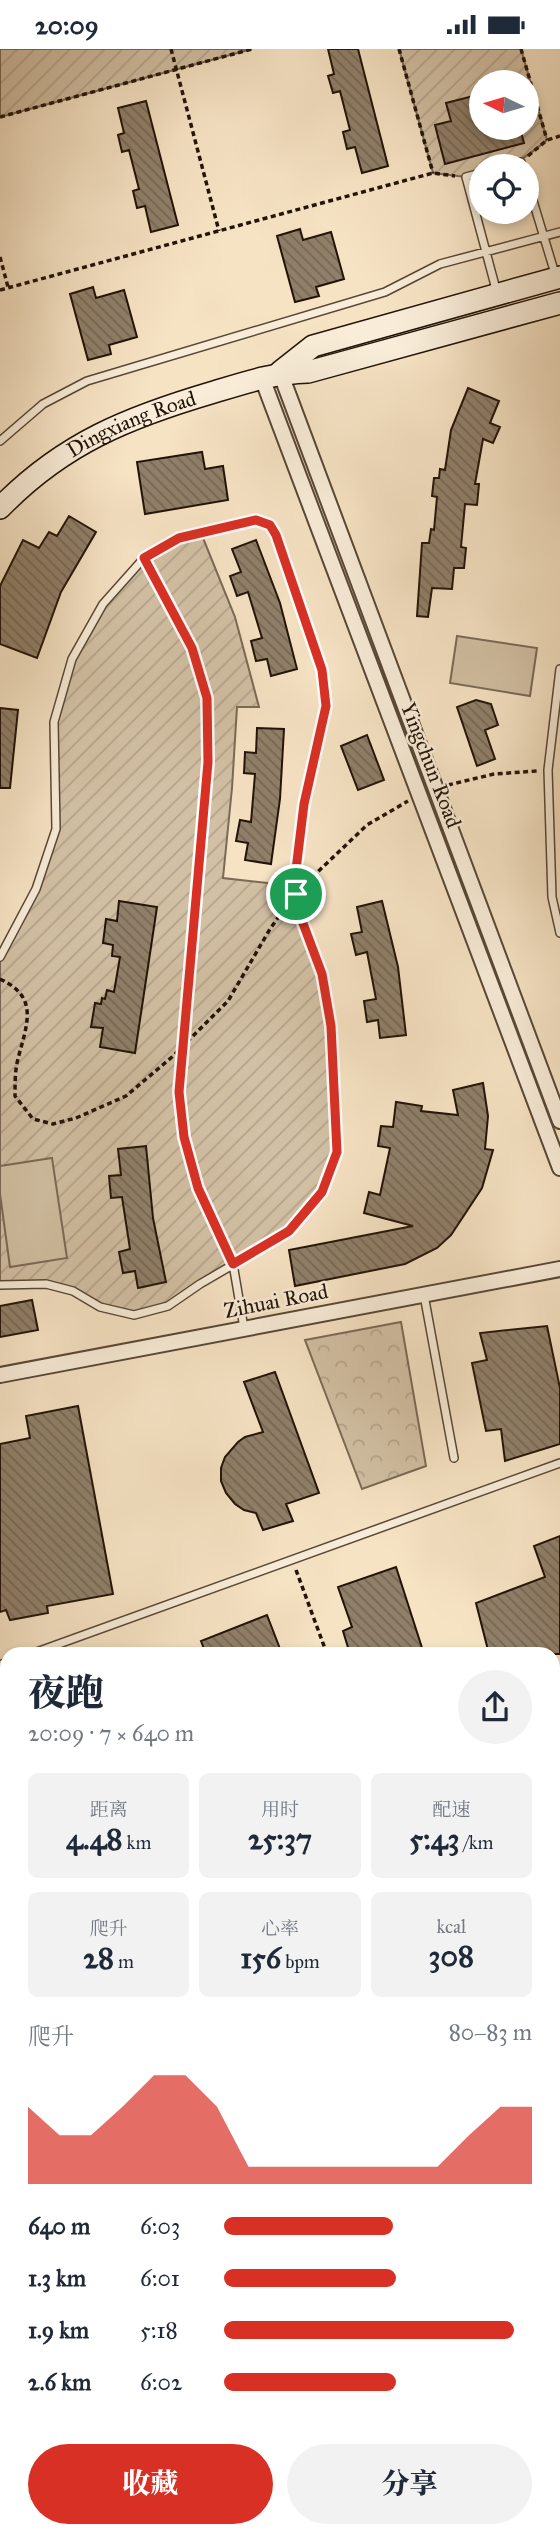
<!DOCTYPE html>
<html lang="zh">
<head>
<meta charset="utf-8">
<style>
	:root { --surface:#fff; --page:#f2f2f3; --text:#1f2937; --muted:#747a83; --accent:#d93025 }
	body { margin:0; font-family:"IM FELL Great Primer","Noto Serif SC",serif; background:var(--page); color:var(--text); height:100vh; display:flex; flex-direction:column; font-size:26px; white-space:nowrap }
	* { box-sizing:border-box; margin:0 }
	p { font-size:23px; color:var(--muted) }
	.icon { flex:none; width:38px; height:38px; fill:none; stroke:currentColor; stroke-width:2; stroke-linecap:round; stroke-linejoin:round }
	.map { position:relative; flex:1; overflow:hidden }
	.side { position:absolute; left:0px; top:1598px; width:560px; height:891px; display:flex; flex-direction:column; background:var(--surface); border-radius:21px 21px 0 0; box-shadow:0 4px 10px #0003 }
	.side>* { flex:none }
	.needle { width:46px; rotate:275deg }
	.tools { position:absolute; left:469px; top:21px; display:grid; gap:14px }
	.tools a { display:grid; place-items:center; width:70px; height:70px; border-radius:50%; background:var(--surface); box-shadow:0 4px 10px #0003; font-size:35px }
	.pin { position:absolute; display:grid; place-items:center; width:60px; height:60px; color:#fff; margin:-30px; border:4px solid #fff; border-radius:50%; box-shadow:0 2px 7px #0007 }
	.round { display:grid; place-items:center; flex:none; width:74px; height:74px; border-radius:37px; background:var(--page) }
	.head { display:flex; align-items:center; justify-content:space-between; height:119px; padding:0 28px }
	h1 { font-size:38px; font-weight:800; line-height:52px }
	.metrics { display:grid; grid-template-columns:repeat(3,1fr); gap:10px; height:119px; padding:7px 28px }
	.metrics div { display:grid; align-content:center; border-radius:10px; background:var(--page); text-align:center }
	.metrics b { font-size:30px; font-weight:800 }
	.metrics small { font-size:19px; font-weight:400 }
	.metrics p { font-size:19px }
	.chart { height:196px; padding:14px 28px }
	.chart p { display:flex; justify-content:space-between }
	.chart svg { width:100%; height:126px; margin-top:7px; fill:var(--accent); opacity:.7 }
	.action { display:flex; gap:14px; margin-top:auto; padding:14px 28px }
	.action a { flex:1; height:80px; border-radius:42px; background:var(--accent); color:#fff; font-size:28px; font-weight:800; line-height:80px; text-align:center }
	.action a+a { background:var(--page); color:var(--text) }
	ul { padding:0 28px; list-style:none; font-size:23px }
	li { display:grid; grid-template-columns:112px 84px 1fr; align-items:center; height:52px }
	li i { height:18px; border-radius:9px; background:var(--accent) }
	.status { display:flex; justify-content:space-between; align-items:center; height:49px; padding:0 35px; background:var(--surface); direction:ltr }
	.status svg { height:19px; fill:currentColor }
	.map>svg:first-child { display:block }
</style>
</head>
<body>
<div class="status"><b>20:09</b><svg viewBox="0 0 49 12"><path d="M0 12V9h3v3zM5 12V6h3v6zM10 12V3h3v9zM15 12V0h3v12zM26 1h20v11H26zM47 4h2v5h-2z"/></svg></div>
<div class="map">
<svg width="560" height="2487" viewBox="0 0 560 2487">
	<defs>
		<pattern id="forest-crowns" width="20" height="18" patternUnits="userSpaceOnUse" patternTransform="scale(1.75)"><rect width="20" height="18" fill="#d2c0a4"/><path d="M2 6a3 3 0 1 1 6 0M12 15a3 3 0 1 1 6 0" fill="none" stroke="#b4a48c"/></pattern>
		<pattern id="garden-furrows" width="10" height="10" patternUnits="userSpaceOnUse" patternTransform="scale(1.75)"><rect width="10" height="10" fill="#d2c0a4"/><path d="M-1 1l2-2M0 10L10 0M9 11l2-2" fill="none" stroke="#b4a48c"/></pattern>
		<pattern id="building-back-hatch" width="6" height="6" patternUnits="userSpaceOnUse" patternTransform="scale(1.75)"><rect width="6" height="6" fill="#907f69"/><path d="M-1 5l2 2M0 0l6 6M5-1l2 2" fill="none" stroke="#756754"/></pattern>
	</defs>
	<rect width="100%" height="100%" fill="#f6e3c4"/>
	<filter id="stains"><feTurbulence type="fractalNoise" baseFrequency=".00286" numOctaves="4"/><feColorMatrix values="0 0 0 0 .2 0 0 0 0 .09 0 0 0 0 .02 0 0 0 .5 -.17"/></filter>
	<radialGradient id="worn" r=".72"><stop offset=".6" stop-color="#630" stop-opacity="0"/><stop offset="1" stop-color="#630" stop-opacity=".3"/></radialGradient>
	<!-- forest -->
	<path fill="url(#forest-crowns)" stroke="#7a6a56" stroke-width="2" d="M401 1273 426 1417 362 1440 305 1291Z"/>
	<!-- garden -->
	<path fill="url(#garden-furrows)" stroke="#7a6a56" stroke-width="2" fill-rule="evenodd" d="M0 0H252L0 68Z
		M399 0H521L547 91C520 113 516 117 481 117V124L466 128 433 124ZM481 33H527V79H481Z
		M201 484 235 568 259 658H237L232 739 223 829 294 837 322 925 331 977 337 1103 322 1143 289 1183 168 1257 134 1266 100 1258 73 1242 46 1235 0 1236V908L36 840 56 780 54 673 72 610 103 555 144 509 179 489Z"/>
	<!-- pitch -->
	<path fill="#d2c0a4" stroke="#7a6a56" stroke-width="2" d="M457 587 537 599 530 647 450 634Z
		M52 1109 67 1209 10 1218 0 1145V1117Z
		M560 2363V2487H536L533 2482H553V2369Z"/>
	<!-- building -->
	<path fill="url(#building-back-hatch)" stroke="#221307" stroke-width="2" d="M328 0H358L388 117 362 124 355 98 347 100 343 83 350 81 340 42 333 44 328 27 334 25Z
		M481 45V79H520L524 94 445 115 435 76 451 72 446 54Z
		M146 52 178 176 151 183 145 157 137 159 133 142 139 140 129 101 122 103 118 86 124 84 118 59Z
		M300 180 303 191 331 183 344 230 316 238 319 247 295 253 277 187Z
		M93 238 96 249 124 241 137 288 109 296 111 305 88 311 70 245Z
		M468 339 499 352 490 374 500 378 493 394 483 390 475 435H479L477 456 465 455 461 498 466 499 464 519H454L452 540 432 539 428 568 417 567 422 494H429L431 480 434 481 437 448 432 447 434 429H439L440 420 445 421 451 381Z
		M202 403 205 420 223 417 228 451 145 465 137 413Z
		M69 467 96 483 61 543 37 609 0 595V537L23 491 39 499 49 483 57 487Z
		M256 491 280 554 297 620 271 627 267 610 256 612 251 592 262 589 248 543 237 547 230 527 241 523 232 500Z
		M476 651 491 655 498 676 485 681 495 710 477 717 457 658Z
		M0 659 18 661 10 739H0Z
		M257 679 284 680 280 750 271 815 245 811 248 794 236 792 240 771 251 773 255 725 244 724 245 703 256 704Z
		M367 686 384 731 358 741 341 697Z
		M119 852 157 858 135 1004 100 998 103 979 91 978 95 954 101 955 102 949 105 950 107 941 114 943 120 908 112 907 113 896 103 894 106 870 117 872Z
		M382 852 398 918 406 986 380 989 378 971 367 973 364 952 376 950 367 903 356 906 351 885 362 883 357 858Z
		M483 1034 488 1067 485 1100 493 1101 482 1139 451 1186 437 1199 405 1215 295 1237 289 1201 413 1177 364 1164 369 1143 380 1146 390 1099 378 1097 381 1077 393 1078 396 1053 422 1057 421 1062 458 1066 453 1041Z
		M146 1097 153 1169 166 1233 138 1239 135 1222 123 1224 119 1203 130 1200 122 1148 111 1149 109 1127 121 1126 118 1100Z
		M32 1251 38 1281 0 1288V1257Z
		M547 1277 560 1339V1395L505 1412 501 1380 486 1382 472 1314 487 1311 480 1284Z
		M275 1323 319 1444 286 1455 293 1472 263 1481 256 1464 244 1461 235 1455 226 1444 221 1432V1419L225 1408 238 1393 245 1388 263 1383 244 1333Z
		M78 1357 113 1545 47 1557 48 1564 10 1571 6 1561 0 1563V1395L30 1389 26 1367Z
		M560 1487V1605H489L476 1554 545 1528 534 1497Z
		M396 1518 424 1605H350L343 1582 352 1578 338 1538Z
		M267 1566 282 1605H206L201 1592Z"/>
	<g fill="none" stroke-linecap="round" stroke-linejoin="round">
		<!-- lane casing -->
		<g stroke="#574736" stroke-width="10">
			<path id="lane" d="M505 117 521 113 522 117
				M481 124 466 128 497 244
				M527 132 556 228
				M0 392 43 355 87 332 385 243 440 215 560 183
				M560 620 548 721 552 848 560 884
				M0 908 36 840 56 780 54 673 72 610 103 555 144 509 179 489 256 471 270 476 276 487 322 621 326 657 304 755 294 837 301 869 322 925 331 977 337 1103 322 1143 289 1183 200 1235 168 1257 134 1266 100 1258 73 1242 46 1235 0 1236
				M233 1215 244 1279
				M424 1246 454 1409
				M31 1605 560 1414
				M0 1616 7 1613
				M553 2325 560 2324"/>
		</g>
		<!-- street casing -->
		<g stroke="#574736" stroke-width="18">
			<path id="street" d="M280 323 560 1072
				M262 329 560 1119
				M0 1326 560 1220"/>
		</g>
		<!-- secondary casing -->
		<g stroke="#221307" stroke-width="24">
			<g id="secondary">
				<path d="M280 323 313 297 560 228"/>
				<path id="s1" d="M0 459C63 394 129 368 214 343 247 333 274 324 308 323L560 254"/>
				<path d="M0 1823 7 1842"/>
				<path d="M553 2024 560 2023"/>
				<path d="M553 2060 560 2059"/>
				<path d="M0 2099 7 2098"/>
				<path d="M0 2137 7 2136"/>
				<path d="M194 2482 195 2487"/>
				<path d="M219 2482 220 2487"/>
			</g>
		</g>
		<!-- path -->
		<path stroke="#221307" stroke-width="3.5" stroke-dasharray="5 3.5" stroke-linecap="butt" d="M171 0 219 182
			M399 0 433 124
			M521 0 547 91
			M0 68 252 0
			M528 107 547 91 560 87
			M0 208 8 238
			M0 241 433 124 455 127
			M150 521 192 599 207 649 208 713 179 1043 184 1088 198 1139 228 1204
			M448 736 494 725 537 722
			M306 834 367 776 408 752
			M0 930C42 949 25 979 17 1014 15 1024 15 1036 15 1047L33 1070 53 1075 76 1069 126 1047 172 1008 228 952 270 880 287 856
			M296 1521 327 1605
			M553 1842 560 1841
			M553 1962 560 1963
			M553 1998 560 1997
			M0 2075 7 2074
			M553 2083 560 2082
			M0 2339 7 2349
			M64 2482 66 2487"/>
		<!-- lane -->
		<use href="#lane" stroke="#f9edd9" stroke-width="7"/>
		<!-- street -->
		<use href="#street" stroke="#f9edd9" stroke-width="14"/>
		<!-- secondary -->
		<use href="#secondary" stroke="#f9edd9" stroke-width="21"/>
	</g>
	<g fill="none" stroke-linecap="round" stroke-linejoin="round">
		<!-- route casing -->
		<g stroke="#fff" stroke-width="14">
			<path id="route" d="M256 471 270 476 276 486 322 621 326 657 304 755 294 837 301 869 322 925 331 977 337 1103 322 1143 289 1182 233 1215 198 1139 184 1088 179 1043 208 713 207 649 192 599 144 509 179 489Z"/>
		</g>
		<!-- route -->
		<use href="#route" stroke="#d93025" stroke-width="9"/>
	</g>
	<g text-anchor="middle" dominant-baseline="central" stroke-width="5" stroke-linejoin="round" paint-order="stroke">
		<!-- street labels -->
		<g font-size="21" fill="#221307" stroke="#f9edd9">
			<text stroke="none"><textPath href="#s1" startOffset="158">Dingxiang Road</textPath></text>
			<text transform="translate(431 716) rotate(69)">Yingchun Road</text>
			<text transform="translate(276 1252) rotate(-11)">Zihuai Road</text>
		</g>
	</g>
	<rect width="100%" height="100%" filter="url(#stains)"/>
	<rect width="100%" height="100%" fill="url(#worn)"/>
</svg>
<div class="tools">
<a><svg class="needle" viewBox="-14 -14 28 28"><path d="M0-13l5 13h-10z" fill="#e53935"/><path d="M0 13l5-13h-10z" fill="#747a83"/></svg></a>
<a><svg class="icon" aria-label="locate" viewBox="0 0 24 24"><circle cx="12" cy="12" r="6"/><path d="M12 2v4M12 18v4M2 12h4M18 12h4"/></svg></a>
</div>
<div class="pin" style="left:296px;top:845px;background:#1e9e55"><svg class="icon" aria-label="arrive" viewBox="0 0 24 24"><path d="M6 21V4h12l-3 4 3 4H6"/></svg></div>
<section class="side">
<div class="head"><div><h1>夜跑</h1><p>20:09 · 7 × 640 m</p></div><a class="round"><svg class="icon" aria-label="share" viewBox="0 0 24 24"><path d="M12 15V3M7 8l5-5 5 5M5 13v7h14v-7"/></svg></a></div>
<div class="metrics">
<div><p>距离</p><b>4.48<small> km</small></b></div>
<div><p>用时</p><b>25:37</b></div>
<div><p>配速</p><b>5:43<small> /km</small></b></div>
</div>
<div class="metrics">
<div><p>爬升</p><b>28<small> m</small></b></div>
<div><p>心率</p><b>156<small> bpm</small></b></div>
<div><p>kcal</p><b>308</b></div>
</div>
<div class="chart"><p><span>爬升</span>80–83 m</p>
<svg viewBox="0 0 160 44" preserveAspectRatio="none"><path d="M0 44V17L10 27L20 27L30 17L40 6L50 6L60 17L70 38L80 38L90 38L100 38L110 38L120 38L130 38L140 27L150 17L160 17V44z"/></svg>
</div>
<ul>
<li><b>640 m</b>6:03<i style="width:55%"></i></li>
<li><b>1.3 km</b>6:01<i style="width:56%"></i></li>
<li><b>1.9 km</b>5:18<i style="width:94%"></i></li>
<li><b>2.6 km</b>6:02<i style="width:56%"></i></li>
</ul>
<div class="action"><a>收藏</a><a>分享</a></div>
</section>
</div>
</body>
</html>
